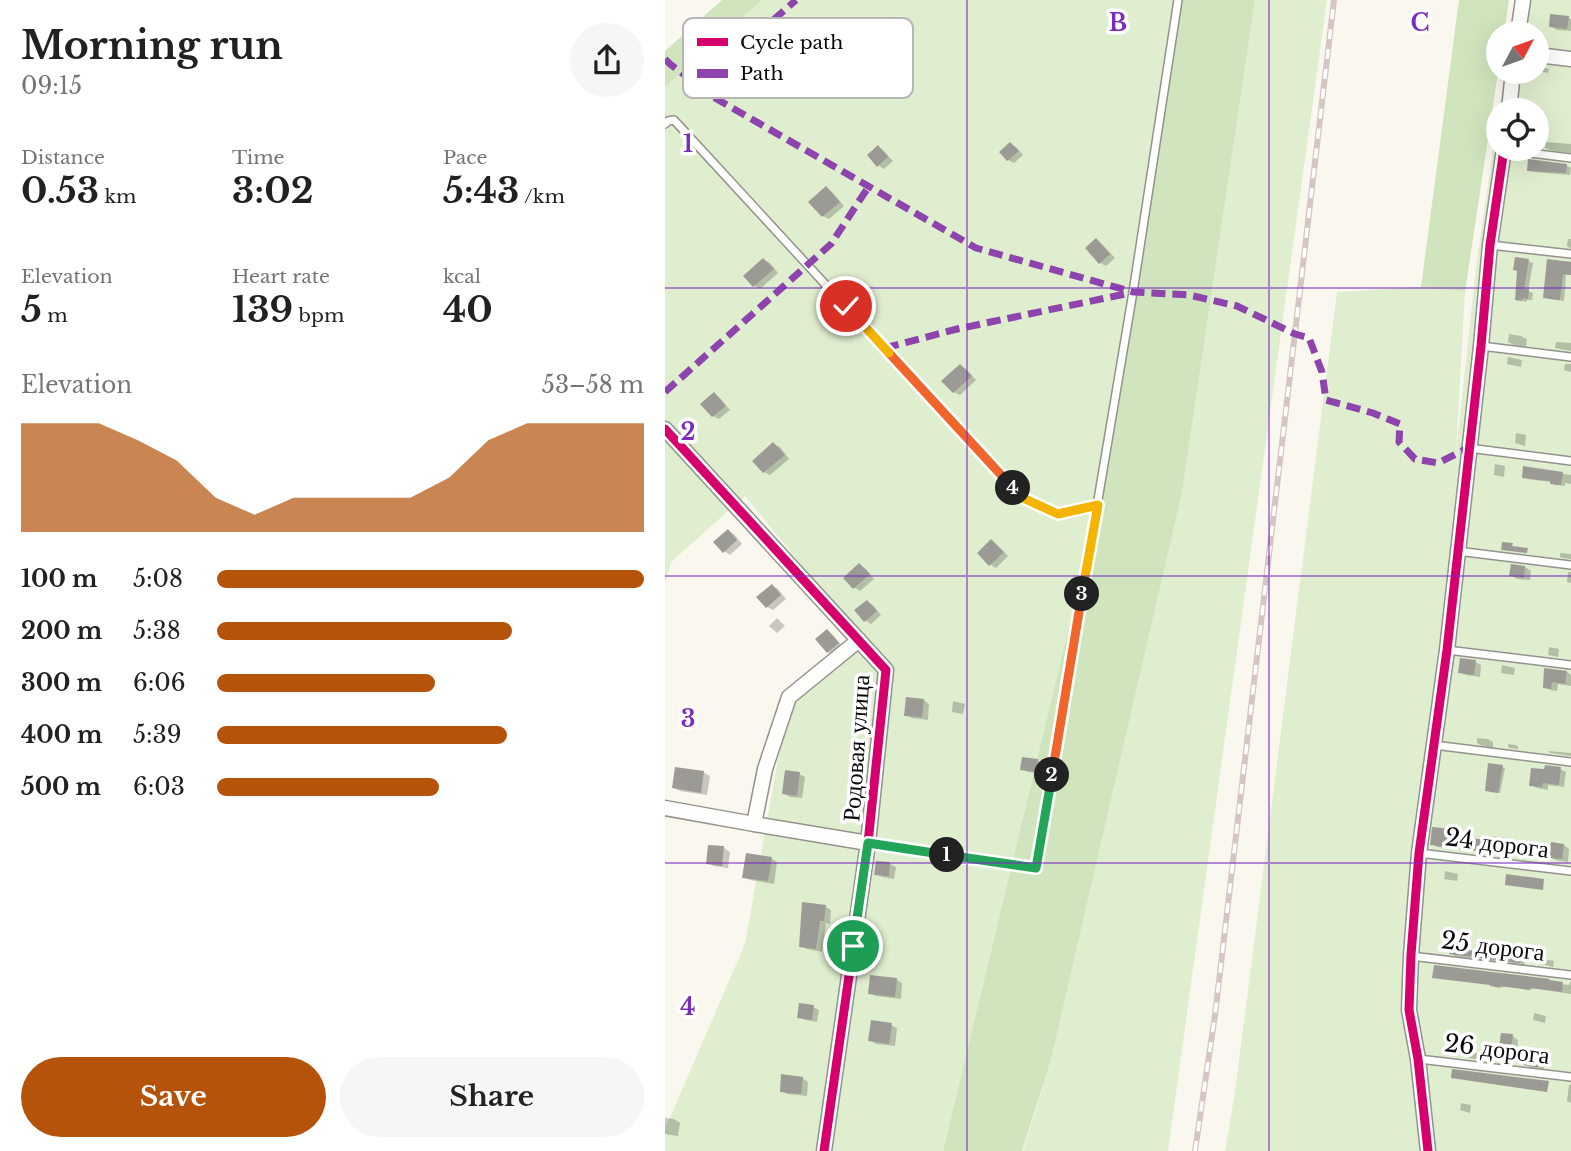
<!DOCTYPE html>
<html lang="en">
<head>
<meta charset="utf-8">
<style>
	:root { --surface:#fff; --page:#f6f6f6; --text:#202124; --muted:#757577; --accent:#b45309 }
	body { margin:0; font-family:"Libre Baskerville",serif; background:var(--page); color:var(--text); height:100vh; display:flex; flex-direction:column; font-size:26px; white-space:nowrap }
	* { box-sizing:border-box; margin:0 }
	p { font-size:23px; color:var(--muted) }
	.icon { flex:none; width:38px; height:38px; fill:none; stroke:currentColor; stroke-width:2; stroke-linecap:round; stroke-linejoin:round }
	.map { position:relative; flex:1; overflow:hidden }
	.drawer { display:flex; flex-direction:column; background:var(--surface); width:665px }
	.drawer>* { flex:none }
	.needle { width:46px; rotate:49deg }
	.fabs { position:absolute; left:821px; top:21px; display:grid; gap:14px }
	.fabs a { display:grid; place-items:center; width:63px; height:63px; border-radius:50%; background:var(--surface); box-shadow:0 7px 28px #0002; font-size:35px }
	.pin { position:absolute; display:grid; place-items:center; width:60px; height:60px; color:#fff; margin:-30px; border:4px solid #fff; border-radius:50%; box-shadow:0 2px 7px #0007 }
	.km { position:absolute; width:35px; height:35px; margin:-18px; border-radius:50%; background:#222; color:#fff; font-size:19px; line-height:35px; text-align:center }
	.round { display:grid; place-items:center; flex:none; width:74px; height:74px; border-radius:37px; background:var(--page) }
	.headline { display:flex; align-items:center; justify-content:space-between; height:119px; padding:0 21px }
	h1 { font-size:38px; font-weight:700; line-height:52px }
	.stats { display:grid; grid-template-columns:repeat(3,1fr); gap:10px; height:119px; padding:7px 21px }
	.stats div { display:grid; align-content:center }
	.stats b { font-size:35px; font-weight:700 }
	.stats small { font-size:19px; font-weight:400 }
	.stats p { font-size:19px }
	.chart { height:196px; padding:14px 21px }
	.chart p { display:flex; justify-content:space-between }
	.chart svg { width:100%; height:126px; margin-top:7px; fill:var(--accent); opacity:.7 }
	.primary-button { display:flex; gap:14px; margin-top:auto; padding:14px 21px }
	.primary-button a { flex:1; height:80px; border-radius:42px; background:var(--accent); color:#fff; font-size:28px; font-weight:700; line-height:80px; text-align:center }
	.primary-button a+a { background:var(--page); color:var(--text) }
	ul { padding:0 21px; list-style:none; font-size:23px }
	li { display:grid; grid-template-columns:112px 84px 1fr; align-items:center; height:52px }
	li i { height:18px; border-radius:9px; background:var(--accent) }
	main { display:flex; flex:1; min-height:0 }
	.map>svg:first-child { display:block }
</style>
</head>
<body>
<main>
<section class="drawer">
<div class="headline"><div><h1>Morning run</h1><p>09:15</p></div><a class="round"><svg class="icon" aria-label="share" viewBox="0 0 24 24"><path d="M12 15V3M7 8l5-5 5 5M5 13v7h14v-7"/></svg></a></div>
<div class="stats">
<div><p>Distance</p><b>0.53<small> km</small></b></div>
<div><p>Time</p><b>3:02</b></div>
<div><p>Pace</p><b>5:43<small> /km</small></b></div>
</div>
<div class="stats">
<div><p>Elevation</p><b>5<small> m</small></b></div>
<div><p>Heart rate</p><b>139<small> bpm</small></b></div>
<div><p>kcal</p><b>40</b></div>
</div>
<div class="chart"><p><span>Elevation</span>53–58 m</p>
<svg viewBox="0 0 160 44" preserveAspectRatio="none"><path d="M0 44V6L10 6L20 6L30 12L40 19L50 32L60 38L70 32L80 32L90 32L100 32L110 25L120 12L130 6L140 6L150 6L160 6V44z"/></svg>
</div>
<ul>
<li><b>100 m</b>5:08<i style="width:100%"></i></li>
<li><b>200 m</b>5:38<i style="width:69%"></i></li>
<li><b>300 m</b>6:06<i style="width:51%"></i></li>
<li><b>400 m</b>5:39<i style="width:68%"></i></li>
<li><b>500 m</b>6:03<i style="width:52%"></i></li>
</ul>
<div class="primary-button"><a>Save</a><a>Share</a></div>
</section>
<div class="map">
<svg width="906" height="1151" viewBox="0 0 906 1151">
	<rect width="100%" height="100%" fill="#faf8ee"/>
	<!-- green -->
	<path fill="#e0eed0" d="M97 0H516L433 505 278 1151H0V1129L80 944 124 697 196 638 80 496 6 562 0 584V87Z
		M590 0H662L503 1151H358L386 1060 517 493Z
		M850 0H906V1151H560L570 1092 672 292 756 287 800 292 791 453 811 267 833 115V149H872V110H834L839 72H872V33H845Z"/>
	<!-- forest -->
	<path fill="#d0e5be" d="M57 0H97L0 87V51Z
		M516 0H590L517 493 386 1060 357 1151H278L433 505Z
		M794 0H844L839 33H833V72L800 292 756 287Z"/>
	<!-- shadow -->
	<path fill="#0003" d="M903 18 906 19V31L892 30 886 26Z
		M872 66 884 69 883 73 872 71Z
		M881 142 906 144V153L885 150 880 148Z
		M345 144 351 147 358 155 349 163 343 160Z
		M213 147 219 151 228 161 219 169 213 165Z
		M901 165 906 168 905 175 869 172 864 170Z
		M161 188 167 192 179 206 164 219 158 216Z
		M903 239H906V249L902 246Z
		M431 240 437 244 450 258 441 266 435 263Z
		M99 260 105 263 113 273 95 289 90 286 81 276Z
		M863 261 868 263 863 291 868 293 867 300H862L861 302 852 299Z
		M900 261 906 262V275H901L899 301 883 299 880 297Z
		M844 334 856 336 862 339 861 347 849 345 843 342Z
		M891 342 906 343V351L890 348Z
		M843 357 857 360 856 367 842 364Z
		M900 364H906V372L899 370Z
		M296 366 301 369 311 380 295 395 289 392Z
		M49 394 55 398 65 410 54 419 48 416Z
		M851 433 861 435 860 446 850 443Z
		M109 444 115 447 124 459 105 475 99 472 89 461Z
		M830 464 840 466 839 477 829 475Z
		M860 468 906 475V484L900 483V486L890 485 886 482 862 479 859 477Z
		M63 531 69 534 77 544 65 555 59 551Z
		M326 541 332 545 343 556 331 568 326 565Z
		M895 553 906 554V559L897 558 895 556Z
		M194 565 200 568 209 579 195 591 190 588 180 578Z
		M847 566 860 567 866 571 865 580 852 579 846 575Z
		M903 572H906V583L902 582Z
		M107 586 113 589 121 599 108 610 102 607Z
		M202 602 208 605 216 615 206 624 201 621Z
		M112 618 120 626 112 633 104 626Z
		M162 631 168 635 178 647 169 655 163 652Z
		M884 647 894 649 893 657 883 655Z
		M811 662 816 665 815 677 801 675 795 672Z
		M837 665 850 668 849 675 836 673Z
		M902 672 906 675V686L893 684 892 691 885 690 879 687Z
		M259 700 264 704 263 720 247 718 241 715Z
		M288 701 300 704 298 714 287 712Z
		M812 738 823 739 828 742V748L817 746 812 743Z
		M843 744 851 745 853 747V749L845 748 843 747Z
		M883 751 906 753V756L885 753Z
		M372 760 378 764 377 774 363 772 357 769Z
		M837 767 840 768 835 793 825 792 822 790Z
		M895 769 901 772 899 787 883 785V790L872 788 866 785 881 771Z
		M39 773 45 776 42 795 15 791 9 788Z
		M134 774 140 777 137 798 125 797 119 793Z
		M786 831 792 834 791 838 826 842 840 840 846 843 844 855 772 847 767 844Z
		M899 845 904 849 903 862 891 860 886 857Z
		M59 848 65 852 63 868 49 866 43 863Z
		M106 858 112 862 109 884 85 880 79 877Z
		M212 863 225 864 231 867 229 879 217 877 211 874Z
		M780 871 793 874 792 881 779 879Z
		M161 907 166 910 165 924 161 923 157 952 142 949 136 946Z
		M786 953 856 957 860 960 859 964 790 956Z
		M877 959 889 961 888 967 877 964Z
		M232 980 237 983 236 999 211 996 205 993Z
		M905 982H906V994L867 988V990L838 986V988L826 985 888 983 904 985Z
		M148 1007 154 1010 152 1022 140 1020 134 1017Z
		M869 1013 881 1016 880 1023 868 1020Z
		M226 1025 232 1028 230 1046 211 1044 205 1040Z
		M847 1036 853 1040 852 1051 842 1050 836 1046Z
		M805 1052 818 1054 817 1060 804 1058Z
		M874 1058 880 1062 879 1069 866 1068 860 1064Z
		M137 1078 143 1082 142 1096 122 1094 116 1091Z
		M904 1085H906V1103L902 1101Z
		M796 1103 806 1105 805 1113 795 1110Z
		M0 1118 9 1119 15 1123 13 1136 0 1134Z"/>
	<!-- building -->
	<path fill="#9c9a95" d="M885 14 904 16 902 29 884 27Z
		M345 142 354 151 342 161 334 152Z
		M213 145 223 157 212 167 202 155Z
		M863 159 902 164 901 173 862 171Z
		M161 186 175 202 157 217 143 202Z
		M431 238 445 254 434 264 420 248Z
		M850 257 864 259 859 289H864L863 299 858 298 857 301 850 300 852 271 848 270Z
		M98 258 109 269 88 287 78 276Z
		M882 259 906 262V275L898 274 895 300 878 298Z
		M295 364 307 376 288 393 276 381Z
		M49 392 61 406 47 417 35 404Z
		M108 442 120 455 98 473 87 461Z
		M858 466 898 472 896 485 885 484V481L857 478Z
		M63 529 72 540 58 553 48 542Z
		M326 539 339 552 324 566 312 553Z
		M837 542 848 543 847 546 863 548 862 553 836 550Z
		M194 563 205 574 188 589 178 578Z
		M846 564 860 566 859 578 844 576Z
		M107 584 116 595 101 608 91 597Z
		M202 600 212 611 199 622 189 610Z
		M162 629 174 643 162 653 150 639Z
		M795 658 811 660 809 675 793 673Z
		M879 668 902 671 900 684 887 682 886 689 878 688Z
		M241 697 259 699 257 717 239 716Z
		M357 757 373 759 371 772 355 770Z
		M823 763 838 765 833 793 820 791Z
		M880 765 896 767 894 785 878 783 877 787 864 786 866 768 879 769Z
		M10 767 39 771 36 793 7 788Z
		M120 770 135 772 132 796 117 794Z
		M767 827 787 829 786 836 824 840V836L841 838 839 853 765 845Z
		M886 842 899 844 897 859 884 858Z
		M43 845 59 846 57 866 41 864Z
		M81 853 107 857 103 881 77 878Z
		M211 861 225 862 224 876 209 875Z
		M841 874 879 879 878 890 840 885Z
		M137 902 161 905 159 921H155L151 949 134 947Z
		M785 948 856 956 855 963 784 954Z
		M769 965 885 979 884 980 898 982 897 992 865 988 864 990 835 986V988L825 986V985L767 978Z
		M205 975 232 978 230 997 203 994Z
		M134 1003 149 1005 147 1020 132 1018Z
		M206 1020 227 1023 224 1044 203 1041Z
		M836 1033 848 1034 846 1049 834 1047Z
		M860 1055 875 1057 873 1067 858 1065Z
		M787 1069 884 1081 882 1092 786 1078Z
		M116 1074 138 1077 136 1094 115 1092Z"/>
	<g fill="none" stroke-linecap="round" stroke-linejoin="round">
		<!-- lane casing -->
		<g stroke="#93928d" stroke-width="10">
			<path id="lane" d="M0 124 3 121 9 120 356 497 393 514 433 505
				M840 150 906 158
				M825 245 906 254
				M816 346 906 357
				M803 448 906 461
				M792 551 906 565
				M782 650 906 665
				M769 745 906 762
				M203 843 371 868 468 292 513 0
				M754 853 906 871
				M746 956 906 975
				M754 1059 906 1077"/>
		</g>
		<!-- street casing -->
		<g stroke="#93928d" stroke-width="17">
			<path id="street" d="M853 33 858 0
				M872 55 906 59
				M844 110 848 72
				M0 429 221 670 203 843 159 1151
				M0 808 89 824 100 769 124 697 194 640
				M89 824 203 843
				M763 1151 753 1059 744 1010 746 955 754 853 782 650 816 346 825 245 839 149"/>
		</g>
		<!-- lane -->
		<use href="#lane" stroke="#fefefc" stroke-width="7"/>
		<!-- street -->
		<use href="#street" stroke="#fefefc" stroke-width="14"/>
		<!-- rail casing -->
		<g stroke="#d5c6c4" stroke-width="6">
			<path id="rail" d="M530 1151 550 1015 669 0"/>
		</g>
		<!-- rail -->
		<use href="#rail" stroke="#fff" stroke-width="3.5" stroke-dasharray="10" stroke-linecap="butt"/>
		<!-- quiet -->
		<path stroke="#8e44ad" stroke-width="7" stroke-dasharray="14 7" stroke-linecap="butt" d="M0 59 5 64 50 98 311 248 468 292 524 295 572 306 630 334 644 338 657 372 661 400 708 413 735 424 734 442 750 459 773 463 803 448
			M50 98 46 81 55 67 131 0
			M220 348 292 329 465 293
			M0 392 166 244 204 186"/>
		<!-- cycleway casing -->
		<g stroke="#fff" stroke-width="13">
			<path id="cycleway" d="M0 429 221 670 203 843 159 1151
				M763 1151 753 1059 744 1010 746 955 754 853 782 650 816 346 825 245 839 149"/>
		</g>
		<!-- cycleway -->
		<use href="#cycleway" stroke="#d6006c" stroke-width="9"/>
	</g>
	<g fill="none" stroke-linecap="round" stroke-linejoin="round">
		<!-- split-1 casing -->
		<g stroke="#fff" stroke-width="14">
			<path id="split-1" d="M188 946 203 843 282 855"/>
		</g>
		<!-- split-2 casing -->
		<g stroke="#fff" stroke-width="14">
			<path id="split-2" d="M282 855 371 868 387 775"/>
		</g>
		<!-- split-3 casing -->
		<g stroke="#fff" stroke-width="14">
			<path id="split-3" d="M387 775 417 594"/>
		</g>
		<!-- split-4 casing -->
		<g stroke="#fff" stroke-width="14">
			<path id="split-4" d="M348 488 356 497 393 514 433 505 417 594"/>
		</g>
		<!-- split-5 casing -->
		<g stroke="#fff" stroke-width="14">
			<path id="split-5" d="M224 353 348 488"/>
		</g>
		<!-- split-6 casing -->
		<g stroke="#fff" stroke-width="14">
			<path id="split-6" d="M181 306 224 353"/>
		</g>
		<!-- split-1 -->
		<use href="#split-1" stroke="#22a559" stroke-width="9"/>
		<!-- split-2 -->
		<use href="#split-2" stroke="#22a559" stroke-width="9"/>
		<!-- split-3 -->
		<use href="#split-3" stroke="#f0652b" stroke-width="9"/>
		<!-- split-4 -->
		<use href="#split-4" stroke="#f5b400" stroke-width="9"/>
		<!-- split-5 -->
		<use href="#split-5" stroke="#f0652b" stroke-width="9"/>
		<!-- split-6 -->
		<use href="#split-6" stroke="#f5b400" stroke-width="9"/>
	</g>
	<!-- grid -->
	<path fill="none" stroke="#7b2cbf" stroke-width="2" stroke-opacity="0.55" d="M302 0V1151M604 0V1151M0 288H906M0 576H906M0 863H906"/>
	<g text-anchor="middle" dominant-baseline="central" stroke-width="7" stroke-linejoin="round" paint-order="stroke">
		<!-- street labels -->
		<g font-size="24" fill="#0b0b0b" stroke="#fff">
			<text transform="translate(191 748) rotate(-86)">Родовая улица</text>
			<text transform="translate(832 843) rotate(7)">24 дорога</text>
			<text transform="translate(828 946) rotate(7)">25 дорога</text>
			<text transform="translate(832 1049) rotate(7)">26 дорога</text>
		</g>
	</g>
	<!-- legend -->
	<rect x="18" y="18" width="230" height="80" rx="10" fill="#fff" stroke="#b6b6b6" stroke-width="2"/>
	<rect x="32" y="38" width="31" height="8" fill="#d6006c"/>
	<rect x="32" y="69" width="31" height="9" fill="#8e44ad"/>
	<g font-size="19" fill="#0b0b0b">
		<text x="75" y="49">Cycle path</text>
		<text x="75" y="80">Path</text>
	</g>
	<g font-size="23" text-anchor="middle" font-weight="bold" fill="#7b2cbf" stroke="#fff" stroke-width="7" stroke-linejoin="round" paint-order="stroke">
		<text x="453" y="31">B</text>
		<text x="755" y="31">C</text>
		<text x="23" y="152">1</text>
		<text x="23" y="440">2</text>
		<text x="23" y="727">3</text>
		<text x="23" y="1015">4</text>
	</g>
</svg>
<div class="fabs">
<a><svg class="needle" viewBox="-14 -14 28 28"><path d="M0-13l5 13h-10z" fill="#e53935"/><path d="M0 13l5-13h-10z" fill="#757577"/></svg></a>
<a><svg class="icon" aria-label="locate" viewBox="0 0 24 24"><circle cx="12" cy="12" r="6"/><path d="M12 2v4M12 18v4M2 12h4M18 12h4"/></svg></a>
</div>
<div class="pin" style="left:188px;top:946px;background:#1e9e55"><svg class="icon" aria-label="arrive" viewBox="0 0 24 24"><path d="M6 21V4h12l-3 4 3 4H6"/></svg></div>
<div class="pin" style="left:181px;top:306px;background:#d93025"><svg class="icon" aria-label="check" viewBox="0 0 24 24"><path d="M5 12l5 5 9-10"/></svg></div>
<b class="km" style="left:282px;top:855px">1</b>
<b class="km" style="left:387px;top:775px">2</b>
<b class="km" style="left:417px;top:594px">3</b>
<b class="km" style="left:348px;top:488px">4</b>
</div>
</main>
</body>
</html>
